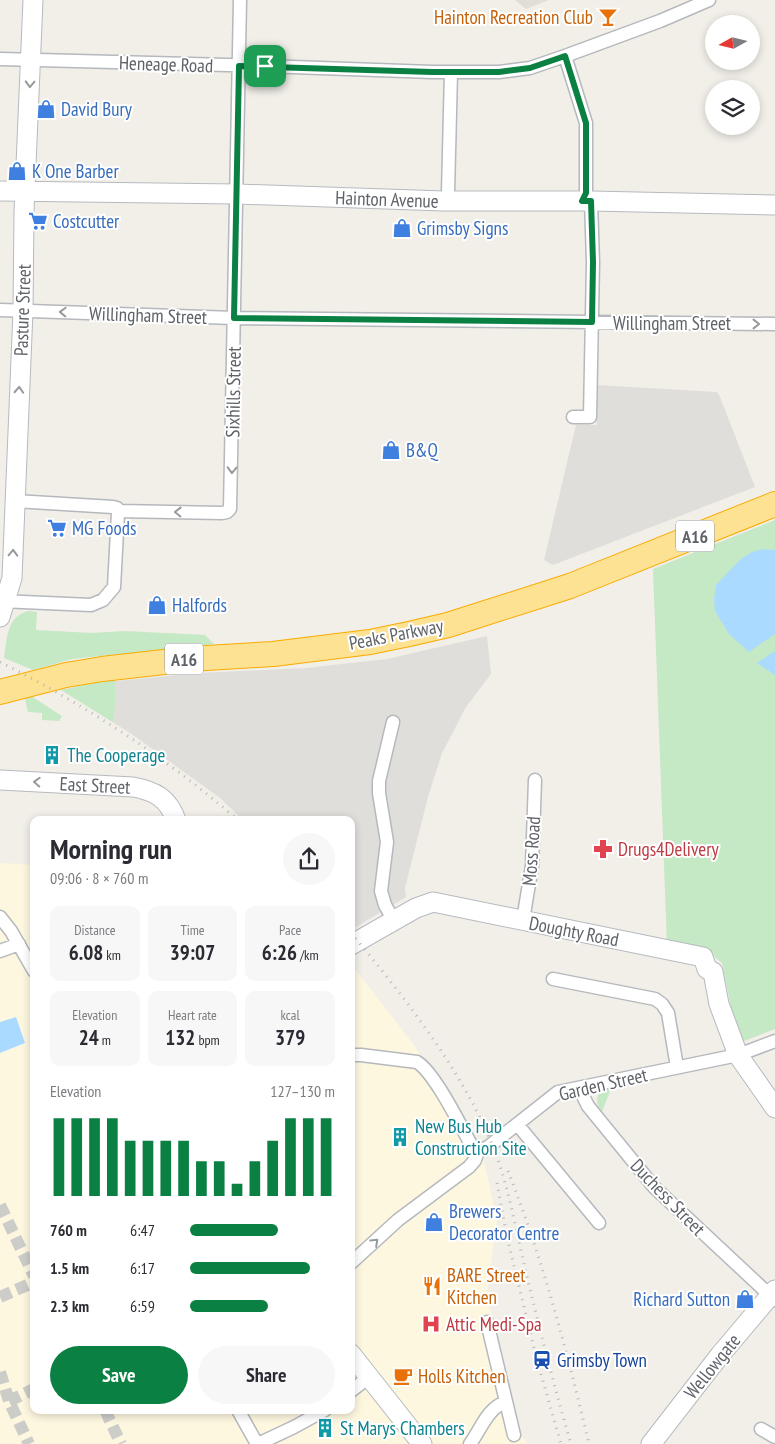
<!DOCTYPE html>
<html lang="en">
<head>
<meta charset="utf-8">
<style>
	:root { --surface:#fff; --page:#f7f7f7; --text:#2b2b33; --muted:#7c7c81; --accent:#0b8043 }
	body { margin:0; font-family:"PT Sans Narrow",sans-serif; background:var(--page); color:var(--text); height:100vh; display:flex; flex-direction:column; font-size:19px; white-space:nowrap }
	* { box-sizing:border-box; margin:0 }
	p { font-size:16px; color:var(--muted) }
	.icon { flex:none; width:28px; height:28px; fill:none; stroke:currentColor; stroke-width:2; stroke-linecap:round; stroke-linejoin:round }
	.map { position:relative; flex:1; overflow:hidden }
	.panel { position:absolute; left:30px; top:816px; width:325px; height:598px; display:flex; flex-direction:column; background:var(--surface); border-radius:10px; box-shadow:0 2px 8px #0003 }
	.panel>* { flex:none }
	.needle { width:32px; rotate:262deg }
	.controls { position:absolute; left:705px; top:15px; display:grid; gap:10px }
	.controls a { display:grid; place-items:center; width:55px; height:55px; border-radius:50%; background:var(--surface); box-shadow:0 2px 8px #0003; font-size:25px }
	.pin { position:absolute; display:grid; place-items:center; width:42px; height:42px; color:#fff; margin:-21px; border-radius:10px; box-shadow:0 2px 8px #0006 }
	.round { display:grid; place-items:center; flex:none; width:52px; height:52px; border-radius:26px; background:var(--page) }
	.head { display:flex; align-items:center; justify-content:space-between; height:85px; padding:0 20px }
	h1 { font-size:28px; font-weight:600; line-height:38px }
	.stats { display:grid; grid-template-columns:repeat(3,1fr); gap:8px; height:85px; padding:5px 20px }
	.stats div { display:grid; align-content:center; border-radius:10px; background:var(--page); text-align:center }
	.stats b { font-size:21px; font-weight:600 }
	.stats small { font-size:14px; font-weight:400 }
	.stats p { font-size:14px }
	.chart { height:140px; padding:10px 20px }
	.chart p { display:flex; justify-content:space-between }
	.chart svg { width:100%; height:90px; margin-top:5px; stroke:var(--accent); stroke-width:6 }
	.cta { display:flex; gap:10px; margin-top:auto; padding:10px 20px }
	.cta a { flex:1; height:58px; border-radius:30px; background:var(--accent); color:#fff; font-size:20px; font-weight:600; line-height:58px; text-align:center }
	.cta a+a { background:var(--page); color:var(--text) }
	ul { padding:0 20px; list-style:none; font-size:16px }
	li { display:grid; grid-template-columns:80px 60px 1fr; align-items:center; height:38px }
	li i { height:12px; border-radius:6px; background:var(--accent) }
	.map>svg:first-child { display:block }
</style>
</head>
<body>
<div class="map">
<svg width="775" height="1444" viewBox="0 0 775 1444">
	<rect width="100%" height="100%" fill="#f1efe8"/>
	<!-- commercial -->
	<path fill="#fef7e0" d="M0 863 34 865V1410H351V964L414 1045 483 1157 497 1220 487 1295 517 1432 529 1444H0Z"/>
	<!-- industrial -->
	<path fill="#e0deda" d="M596 385 717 392 720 397 755 487 553 565 544 560 576 425H597Z
		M487 636 491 674 466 707 442 753 428 797 405 888 406 897 351 930V820H243L220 798 133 735 114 723 116 681 198 673 306 668 387 659Z"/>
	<!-- education -->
	<path fill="#e1ded6" d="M515 0H549L526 9Z"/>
	<!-- green -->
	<path fill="#c5e8c5" d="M775 520V1029L744 1041 735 1027 722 963 705 949 667 945 653 569Z
		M28 611 37 612 36 630 92 633 125 631 205 635 214 644 72 659 33 670 4 658C7 640 6 617 28 611Z
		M113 679 116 681 114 723 61 690Z
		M31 696 62 716 59 721 42 720V713L28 712 25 699Z
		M612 1086 602 1112C592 1100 598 1089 612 1086Z"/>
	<!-- water -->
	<path fill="#aadaff" d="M763 549 775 550V634L749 652 729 634 715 611 714 599 716 585 741 559 752 552Z
		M775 651V675L757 663Z
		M16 1017 25 1043 0 1053V1022Z"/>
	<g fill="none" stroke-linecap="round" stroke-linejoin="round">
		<!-- street-tunnel -->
		<path stroke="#ccccc8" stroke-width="12" stroke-dasharray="12 6" stroke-linecap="butt" d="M0 1205 34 1276
			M0 1297 34 1282
			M0 1372 9 1401 29 1444
			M9 1401 34 1389
			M105 1410 121 1444"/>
		<!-- street casing -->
		<g stroke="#b5b8bc" stroke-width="15">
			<path id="street" d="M565 56 586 123V193L582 201
				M0 59 265 66 432 72H499L530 68 565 56 660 21 709 0
				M444 201 448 193 451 72
				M0 310 234 318 775 324
				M573 417H590L593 262 591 201
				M118 511 222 513 227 512 230 509 240 0
				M0 601 91 605 103 600 114 587 118 513 117 508 113 507 15 501
				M393 722 379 781V793L387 842 381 891 385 905 394 921
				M0 917 11 931 34 971
				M523 920 532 866 535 780
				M0 951 19 944
				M553 979 655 999 662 1004 668 1013 677 1067
				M351 1055H361L417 1062C435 1073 461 1127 473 1148L478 1151
				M579 1088 588 1106 654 1187 775 1300
				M517 1124 599 1223
				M351 1263 398 1220 469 1167 475 1160 478 1151 488 1147 558 1092 738 1055 775 1041
				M487 1322 514 1435
				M351 1391 369 1377
				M238 1410 257 1444
				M761 1429 775 1437
				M258 1444 294 1427 325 1410
				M470 1444C481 1429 487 1409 505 1402"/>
		</g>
		<!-- secondary casing -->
		<g stroke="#b6babf" stroke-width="21">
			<path id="secondary" d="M0 191 237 194 444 201H591L775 205
				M0 617 12 578 23 311 24 212 33 0
				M0 780 133 787C155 791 168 798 176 820
				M351 945 416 908 433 902 703 957 707 969 713 972 719 1004 738 1055 775 1108
				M351 1354 422 1444
				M651 1444 720 1355 775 1290"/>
		</g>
		<!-- highway casing -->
		<g stroke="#f9ab00" stroke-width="26">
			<path id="highway" d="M0 692 66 675 102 669 190 659 273 654 370 642 409 634 448 625 570 586 775 504"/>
		</g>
		<!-- street -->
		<use href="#street" stroke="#fff" stroke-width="12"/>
		<!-- secondary -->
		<use href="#secondary" stroke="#fff" stroke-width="19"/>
		<!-- highway -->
		<use href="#highway" stroke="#fde293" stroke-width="24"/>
		<!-- rail -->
		<path stroke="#b6b7b8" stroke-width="3" stroke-dasharray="1 6" stroke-linecap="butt" d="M0 662C87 706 164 756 238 820
			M351 933C403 995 461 1069 492 1144 508 1183 515 1227 525 1268 539 1327 554 1386 571 1444
			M508 1171C543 1260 567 1351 589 1444
			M497 1183 507 1237 537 1360 561 1444"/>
	</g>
	<!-- one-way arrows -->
	<defs><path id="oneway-chevron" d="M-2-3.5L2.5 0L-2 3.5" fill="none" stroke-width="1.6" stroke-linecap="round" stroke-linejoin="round" transform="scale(1.25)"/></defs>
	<g stroke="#979a9d">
		<use href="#oneway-chevron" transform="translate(30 84) rotate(92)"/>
		<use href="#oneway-chevron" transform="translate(63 312) rotate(-178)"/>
		<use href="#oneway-chevron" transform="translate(756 324)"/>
		<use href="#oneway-chevron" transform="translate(19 390) rotate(-87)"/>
		<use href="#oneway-chevron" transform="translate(232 470) rotate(91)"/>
		<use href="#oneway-chevron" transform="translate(178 512) rotate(-179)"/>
		<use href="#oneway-chevron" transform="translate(13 553) rotate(-88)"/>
		<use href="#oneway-chevron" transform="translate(37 782) rotate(-177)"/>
		<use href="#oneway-chevron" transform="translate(375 1242) rotate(-43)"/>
	</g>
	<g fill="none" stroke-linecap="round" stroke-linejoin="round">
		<!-- route casing -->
		<g stroke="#fff" stroke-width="10">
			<path id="route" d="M565 56 586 123V193L582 201H591L593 262 592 322 234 318 239 66 432 72H499L530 68Z"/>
		</g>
		<!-- route -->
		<use href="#route" stroke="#0b8043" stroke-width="6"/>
	</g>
	<!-- icons -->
	<defs>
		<g id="bar-bare" transform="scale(1.5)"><path d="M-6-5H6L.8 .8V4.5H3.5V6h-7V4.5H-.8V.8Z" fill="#e8710a" stroke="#fff" stroke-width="2.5" paint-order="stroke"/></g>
		<g id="shop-bare" transform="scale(1.5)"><path d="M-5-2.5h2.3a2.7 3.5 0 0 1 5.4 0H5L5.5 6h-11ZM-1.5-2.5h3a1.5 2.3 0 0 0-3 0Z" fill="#3f7fe0" stroke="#fff" stroke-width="2.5" paint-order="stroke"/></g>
		<g id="supermarket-bare" transform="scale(1.5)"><path d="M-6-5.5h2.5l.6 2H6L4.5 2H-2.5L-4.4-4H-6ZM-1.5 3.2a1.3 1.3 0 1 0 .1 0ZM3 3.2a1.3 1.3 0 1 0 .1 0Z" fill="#3f7fe0" stroke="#fff" stroke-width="2.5" paint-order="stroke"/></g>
		<g id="building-bare" transform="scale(1.5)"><path d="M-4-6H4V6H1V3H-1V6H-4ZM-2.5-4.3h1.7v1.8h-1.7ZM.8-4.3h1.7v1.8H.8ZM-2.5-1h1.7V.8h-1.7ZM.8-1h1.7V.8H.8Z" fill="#0f9aa8" stroke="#fff" stroke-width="2.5" paint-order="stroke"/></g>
		<g id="pharmacy-bare" transform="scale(1.5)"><path d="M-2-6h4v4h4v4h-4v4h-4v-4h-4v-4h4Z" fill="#e0444e" stroke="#fff" stroke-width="2.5" paint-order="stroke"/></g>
		<g id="restaurant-bare" transform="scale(1.5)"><path d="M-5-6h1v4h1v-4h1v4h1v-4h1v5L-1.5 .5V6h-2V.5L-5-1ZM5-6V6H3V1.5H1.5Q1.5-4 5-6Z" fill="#e8710a" stroke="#fff" stroke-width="2.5" paint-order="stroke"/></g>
		<g id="hospital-bare" transform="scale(1.5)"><path d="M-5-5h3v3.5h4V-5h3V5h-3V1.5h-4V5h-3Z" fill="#e0444e" stroke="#fff" stroke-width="2.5" paint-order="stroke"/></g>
		<g id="station-bare" transform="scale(1.5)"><path d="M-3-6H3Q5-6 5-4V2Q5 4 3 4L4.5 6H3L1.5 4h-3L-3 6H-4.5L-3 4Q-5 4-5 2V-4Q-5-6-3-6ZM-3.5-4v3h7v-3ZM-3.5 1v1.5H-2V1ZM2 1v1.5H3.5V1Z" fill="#1a4fb4" stroke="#fff" stroke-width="2.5" paint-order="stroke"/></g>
		<g id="cafe-bare" transform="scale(1.5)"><path d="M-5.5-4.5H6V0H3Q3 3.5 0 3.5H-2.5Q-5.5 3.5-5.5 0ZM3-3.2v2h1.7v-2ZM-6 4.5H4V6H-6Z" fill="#e8710a" stroke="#fff" stroke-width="2.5" paint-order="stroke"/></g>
	</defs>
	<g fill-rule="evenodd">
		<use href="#bar-bare" x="608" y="17"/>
		<use href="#shop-bare" x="46" y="109"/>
		<use href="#shop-bare" x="17" y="171"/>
		<use href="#supermarket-bare" x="38" y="221"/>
		<use href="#shop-bare" x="402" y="228"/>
		<use href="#shop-bare" x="391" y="450"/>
		<use href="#supermarket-bare" x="57" y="528"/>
		<use href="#shop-bare" x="157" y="605"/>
		<use href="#building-bare" x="52" y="755"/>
		<use href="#pharmacy-bare" x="603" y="849"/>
		<use href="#building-bare" x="400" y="1137"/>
		<use href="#shop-bare" x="434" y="1222"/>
		<use href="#restaurant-bare" x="432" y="1286"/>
		<use href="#shop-bare" x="745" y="1299"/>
		<use href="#hospital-bare" x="431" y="1324"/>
		<use href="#station-bare" x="542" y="1360"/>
		<use href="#cafe-bare" x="403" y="1376"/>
		<use href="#building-bare" x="325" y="1428"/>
	</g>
	<g text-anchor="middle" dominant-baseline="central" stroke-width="4" stroke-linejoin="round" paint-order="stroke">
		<!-- shield labels -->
		<g fill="#fff" stroke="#8f9295" stroke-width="1">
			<rect x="676" y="520.5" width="38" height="31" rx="4"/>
			<rect x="165" y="643.5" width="38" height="31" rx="4"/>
		</g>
		<g font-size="18" font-weight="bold" fill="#5f6368">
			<text x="695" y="536">A16</text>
			<text x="184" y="659">A16</text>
		</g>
		<!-- food labels -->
		<g font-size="19" fill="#c56008" stroke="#fff" text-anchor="start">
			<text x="593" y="17" text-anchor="end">Hainton Recreation Club</text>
			<text x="447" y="1275">BARE Street<tspan x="447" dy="22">Kitchen</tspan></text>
			<text x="418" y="1376">Holls Kitchen</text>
		</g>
		<!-- street labels -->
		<g font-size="19" fill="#5f6368" stroke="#fff">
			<text transform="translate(166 64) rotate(2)">Heneage Road</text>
			<text transform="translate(387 199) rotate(2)">Hainton Avenue</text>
			<text transform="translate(22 310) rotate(-88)">Pasture Street</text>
			<text transform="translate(148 315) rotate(2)">Willingham Street</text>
			<text x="672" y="323">Willingham Street</text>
			<text transform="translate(233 392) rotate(-89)">Sixhills Street</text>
			<text transform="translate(396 634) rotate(-11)">Peaks Parkway</text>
			<text transform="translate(95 785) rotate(3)">East Street</text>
			<text transform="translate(531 851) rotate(-86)">Moss Road</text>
			<text transform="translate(574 931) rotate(11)">Doughty Road</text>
			<text transform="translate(603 1084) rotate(-13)">Garden Street</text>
			<text transform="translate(668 1197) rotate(46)">Duchess Street</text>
			<text transform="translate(712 1366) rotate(-51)">Wellowgate</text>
		</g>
		<!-- shop labels -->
		<g font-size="19" fill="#366cbe" stroke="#fff" text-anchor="start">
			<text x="61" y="109">David Bury</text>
			<text x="32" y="171">K One Barber</text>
			<text x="53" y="221">Costcutter</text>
			<text x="417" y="228">Grimsby Signs</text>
			<text x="406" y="450">B&amp;Q</text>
			<text x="72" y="528">MG Foods</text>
			<text x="172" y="605">Halfords</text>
			<text x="449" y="1211">Brewers<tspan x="449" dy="22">Decorator Centre</tspan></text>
			<text x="730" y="1299" text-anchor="end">Richard Sutton</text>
		</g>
		<!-- culture labels -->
		<g font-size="19" fill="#0d838f" stroke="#fff" text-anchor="start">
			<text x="67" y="755">The Cooperage</text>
			<text x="415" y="1126">New Bus Hub<tspan x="415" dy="22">Construction Site</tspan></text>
			<text x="340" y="1428">St Marys Chambers</text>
		</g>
		<!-- health labels -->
		<g font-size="19" fill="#be3a42" stroke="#fff" text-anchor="start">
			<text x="618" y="849">Drugs4Delivery</text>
			<text x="446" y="1324">Attic Medi-Spa</text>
		</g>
		<!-- transit labels -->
		<g font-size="19" fill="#164399" stroke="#fff" text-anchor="start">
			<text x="557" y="1360">Grimsby Town</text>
		</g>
	</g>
</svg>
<div class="controls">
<a><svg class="needle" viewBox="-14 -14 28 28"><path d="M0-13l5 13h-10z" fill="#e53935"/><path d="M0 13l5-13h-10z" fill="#7c7c81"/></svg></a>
<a><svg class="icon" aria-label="layers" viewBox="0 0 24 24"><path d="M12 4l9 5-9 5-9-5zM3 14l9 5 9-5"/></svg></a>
</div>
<div class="pin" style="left:265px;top:66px;background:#1e9e55"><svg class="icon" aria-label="arrive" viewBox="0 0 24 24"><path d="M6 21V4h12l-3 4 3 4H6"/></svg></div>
<section class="panel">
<div class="head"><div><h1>Morning run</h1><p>09:06 · 8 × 760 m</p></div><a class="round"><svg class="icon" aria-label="share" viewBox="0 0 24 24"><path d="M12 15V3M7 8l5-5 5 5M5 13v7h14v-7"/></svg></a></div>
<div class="stats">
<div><p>Distance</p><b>6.08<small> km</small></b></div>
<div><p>Time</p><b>39:07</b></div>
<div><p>Pace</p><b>6:26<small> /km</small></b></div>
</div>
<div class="stats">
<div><p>Elevation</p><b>24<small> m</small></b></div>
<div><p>Heart rate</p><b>132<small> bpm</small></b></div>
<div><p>kcal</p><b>379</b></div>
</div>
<div class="chart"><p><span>Elevation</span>127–130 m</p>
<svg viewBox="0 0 160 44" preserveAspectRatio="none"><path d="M5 44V6M15 44V6M25 44V6M35 44V6M45 44V17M55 44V17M65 44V17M75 44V17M85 44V27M95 44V27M105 44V38M115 44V27M125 44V17M135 44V6M145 44V6M155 44V6"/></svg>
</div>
<ul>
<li><b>760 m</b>6:47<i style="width:61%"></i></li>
<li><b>1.5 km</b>6:17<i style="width:83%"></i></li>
<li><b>2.3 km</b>6:59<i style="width:54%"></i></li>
</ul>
<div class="cta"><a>Save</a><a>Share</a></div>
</section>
</div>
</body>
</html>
